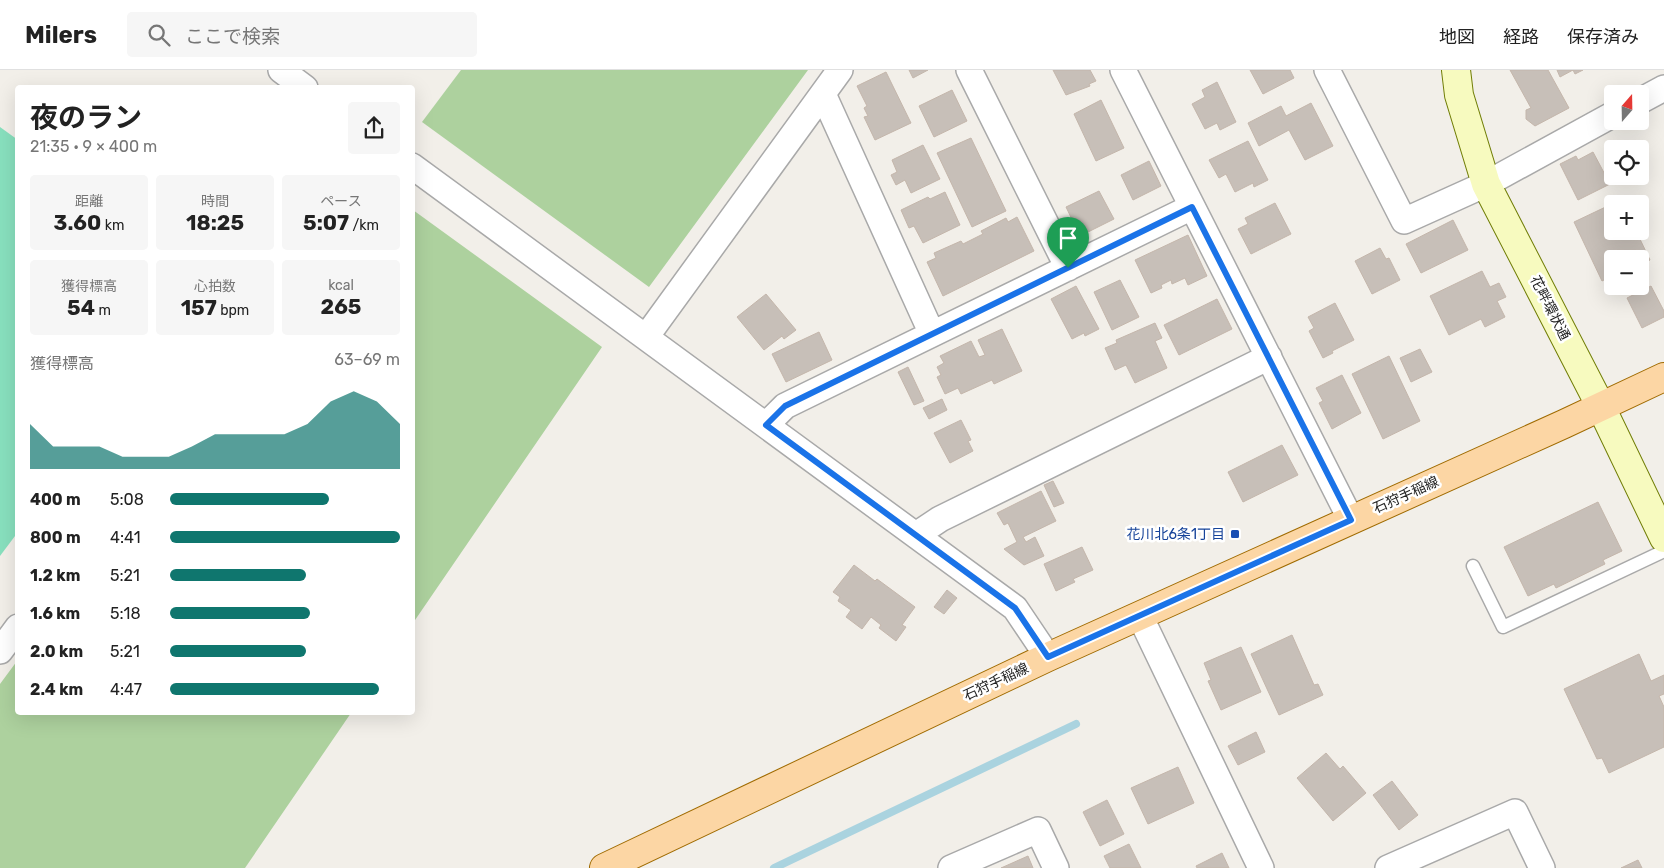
<!DOCTYPE html>
<html lang="ja">
<head>
<meta charset="utf-8">
<style>
	:root { --surface:#fff; --page:#f6f6f6; --text:#222; --muted:#767676; --line:#e0e0e0; --accent:#0f766e }
	body { margin:0; font-family:Rubik,"Noto Sans JP",sans-serif; background:var(--page); color:var(--text); height:100vh; display:flex; flex-direction:column; font-size:19px; white-space:nowrap }
	* { box-sizing:border-box; margin:0 }
	p { font-size:16px; color:var(--muted) }
	.icon { flex:none; width:28px; height:28px; fill:none; stroke:currentColor; stroke-width:2; stroke-linecap:round; stroke-linejoin:round }
	.map { position:relative; flex:1; overflow:hidden }
	.panel { position:absolute; left:15px; top:15px; width:400px; height:630px; display:flex; flex-direction:column; background:var(--surface); border-radius:5px; box-shadow:0 5px 20px #0002 }
	.panel>* { flex:none }
	.needle { width:32px; rotate:20deg }
	.buttons { position:absolute; left:1604px; top:15px; display:grid; gap:10px }
	.buttons a { display:grid; place-items:center; width:45px; height:45px; border-radius:5px; background:var(--surface); box-shadow:0 5px 20px #0002; font-size:25px }
	.pin { position:absolute; display:grid; place-items:center; width:42px; height:42px; color:#fff; margin:-51px -21px; border-radius:50% 50% 50% 0; rotate:-45deg; box-shadow:0 0 5px #0007 }
	.pin .icon { rotate:45deg }
	.round { display:grid; place-items:center; flex:none; width:52px; height:52px; border-radius:5px; background:var(--page) }
	.overview { display:flex; align-items:center; justify-content:space-between; height:85px; padding:0 15px }
	h1 { font-size:28px; font-weight:700; line-height:38px }
	.metrics { display:grid; grid-template-columns:repeat(3,1fr); gap:8px; height:85px; padding:5px 15px }
	.metrics div { display:grid; align-content:center; border-radius:5px; background:var(--page); text-align:center }
	.metrics b { font-size:21px; font-weight:700 }
	.metrics small { font-size:14px; font-weight:400 }
	.metrics p { font-size:14px }
	.chart { height:140px; padding:10px 15px }
	.chart p { display:flex; justify-content:space-between }
	.chart svg { width:100%; height:90px; margin-top:5px; fill:var(--accent); opacity:.7 }
	ul { padding:0 15px; list-style:none; font-size:16px }
	li { display:grid; grid-template-columns:80px 60px 1fr; align-items:center; height:38px }
	li i { height:12px; border-radius:6px; background:var(--accent) }
	header { display:flex; align-items:center; gap:30px; box-sizing:border-box; height:70px; padding:0 25px; background:var(--surface); border-bottom:1px solid var(--line) }
	header strong { font-size:24px }
	nav { display:flex; gap:28px; margin-inline-start:auto; font-size:18px }
	.search { width:350px; height:45px; background:var(--page); display:flex; align-items:center; gap:12px; box-sizing:border-box; padding:0 18px; border-radius:5px; color:var(--muted); font-size:19px }
	.map>svg:first-child { display:block }
</style>
</head>
<body>
<header>
<strong>Milers</strong>
<div class="search"><svg class="icon" aria-label="search" viewBox="0 0 24 24"><circle cx="10" cy="10" r="6"/><path d="M15 15l6 6"/></svg>ここで検索</div>
<nav><a>地図</a><a>経路</a><a>保存済み</a></nav>
</header>
<div class="map">
<svg width="1664" height="798" viewBox="0 0 1664 798">
	<rect width="100%" height="100%" fill="#f2efe9"/>
	<!-- forest -->
	<path fill="#add19e" d="M461 0H808L649 217 422 52Z
		M413 140 602 277 413 553Z
		M17 591 18 642 351 643 245 798H0V614Z"/>
	<!-- pitch -->
	<path fill="#88e0be" d="M0 57 18 70V462L0 486Z"/>
	<g fill="none" stroke-linecap="round" stroke-linejoin="round">
		<!-- stream -->
		<path stroke="#aad3df" stroke-width="8" d="M774 798 1076 654"/>
	</g>
	<!-- building -->
	<path fill="#c7bfb8" stroke="#c4b6ab" d="M909 0H928L913 8Z
		M1053 0H1090L1096 11 1089 14 1090 16 1066 25Z
		M1250 0H1290L1294 8 1263 24Z
		M1510 0H1548L1569 38 1535 56 1526 49V40L1531 38Z
		M1557 0H1583L1575 4 1573 0 1560 7Z
		M886 2 911 53 875 70 864 47 868 46 864 38 867 36 857 16Z
		M1217 12 1236 52 1220 60 1217 53 1205 59 1192 34 1205 27 1202 20Z
		M952 20 967 51 934 67 919 36Z
		M1101 30 1124 78 1096 91 1074 44Z
		M1311 33 1333 76 1305 90 1289 60 1259 76 1248 53 1281 36 1286 46Z
		M971 68 1006 141 972 157 937 83Z
		M1248 71 1268 110 1254 117 1253 113 1235 122 1226 104 1219 108 1209 90Z
		M923 75 940 109 911 123 905 110 896 115 891 105 897 102 892 90Z
		M1593 82 1610 114 1578 130 1560 94 1576 86 1578 90Z
		M1149 91 1161 116 1133 130 1121 105Z
		M1099 121 1114 149 1080 166 1066 137Z
		M945 122 960 155 923 173 914 156 909 158 901 140 928 127 930 129Z
		M1275 133 1291 164 1251 184 1238 159 1248 154 1245 148Z
		M1614 133 1612 161H1628L1631 168 1638 165 1650 190 1640 195V189H1612V208L1607 211 1606 209 1602 211 1574 152Z
		M1017 147 1034 181 943 226 927 192 936 188 934 183 961 171 963 174 983 164 981 161 1006 148 1008 152Z
		M1453 150 1468 180 1421 203 1406 174Z
		M1188 165 1207 206 1188 215 1185 208 1172 214 1171 210 1161 215 1162 218 1151 223 1135 190Z
		M1380 178 1386 189 1389 188 1400 210 1372 224 1355 191Z
		M1482 201 1490 217 1499 213 1506 227 1497 231 1505 247 1485 257 1481 249 1449 265 1430 226Z
		M1120 210 1139 247 1112 260 1094 222Z
		M1076 216 1099 259 1085 266 1084 263 1072 269 1051 229Z
		M1651 216 1664 241V247L1642 258 1627 228Z
		M766 224 796 260 784 269 782 266 764 280 737 247Z
		M1217 229 1232 259 1179 285 1164 255Z
		M1335 233 1354 270 1332 281 1333 283 1323 288 1309 261 1314 258 1308 247Z
		M1155 253 1162 268 1155 271 1167 298 1135 313 1126 295 1115 300 1105 278 1117 273 1116 270Z
		M1002 259 1022 301 994 314 992 310 961 324 958 318 945 324 937 307 941 305 937 297 944 293 940 286 971 271 979 287 985 285 978 270Z
		M819 262 832 290 786 312 772 284Z
		M1420 279 1432 302 1411 312 1400 288Z
		M1389 286 1420 351 1383 369 1352 304Z
		M908 297 924 331 914 335 898 302Z
		M1342 305 1361 343 1332 359 1319 333 1323 331 1316 318Z
		M942 329 947 340 929 349 923 338Z
		M961 350 971 370 968 371 973 381 950 393 934 363Z
		M1282 375 1298 405 1243 432 1228 402Z
		M1053 411 1064 433 1054 437 1044 415Z
		M1041 421 1056 451 1023 467 1026 472 1035 467 1044 486 1024 495 1004 479 1017 472 1008 453 1004 455 997 443Z
		M1598 432 1622 481 1603 490 1605 494 1556 518 1554 514 1528 526 1504 477Z
		M1082 477 1093 500 1073 509 1075 512 1056 521 1044 494Z
		M854 495 875 511 877 509 915 537 902 555 906 557 896 571 879 558 881 555 871 547 862 559 846 547 851 540 838 531 840 527 833 522Z
		M947 520 957 528 944 544 934 537Z
		M1292 565 1314 615 1318 614 1323 625 1279 645 1251 584Z
		M1241 577 1261 622 1221 640 1208 611 1211 610 1204 593Z
		M1639 584 1651 611 1664 605V624L1659 626 1664 637V677L1609 703 1602 688 1597 689 1564 619Z
		M1256 662 1265 682 1238 695 1228 676Z
		M1326 683 1340 699 1343 696 1366 723 1333 751 1297 708Z
		M1178 697 1194 733 1148 754 1131 718Z
		M1392 711 1418 745 1399 760 1373 725Z
		M1107 730 1124 764 1100 776 1083 742Z
		M1129 774 1141 798H1110L1104 786Z
		M1222 783 1229 798H1197L1196 796Z
		M1028 786 1033 798H1001Z
		M1638 790 1642 798H1621Z"/>
	<g fill="none" stroke-linecap="round" stroke-linejoin="round">
		<!-- lane casing -->
		<g stroke="#a9a9a9" stroke-width="15">
			<path id="lane" d="M1473 496 1503 557 1664 481"/>
		</g>
		<!-- street casing -->
		<g stroke="#a9a9a9" stroke-width="28">
			<path id="street" d="M281 0 305 18
				M969 0 1068 198
				M1123 0 1351 450
				M1327 0 1404 151 1486 114 1612 45
				M823 24 932 264
				M1640 31 1664 18
				M412 96 1015 538 1048 587
				M646 267 840 0
				M766 355 785 336 1192 137
				M916 465 940 449 1269 287
				M1140 546 1261 798
				M0 581 18 557
				M951 798 1038 760 1056 798
				M1388 798 1515 742 1542 798"/>
		</g>
		<!-- secondary casing -->
		<g stroke="#707d05" stroke-width="30">
			<path id="secondary" d="M1456 0 1459 25 1486 114 1601 337 1664 468"/>
		</g>
		<!-- primary casing -->
		<g stroke="#a06b00" stroke-width="30">
			<path id="primary" d="M604 798 1048 587 1564 354 1664 307"/>
		</g>
		<!-- lane -->
		<use href="#lane" stroke="#fff" stroke-width="12"/>
		<!-- street -->
		<use href="#street" stroke="#fff" stroke-width="25"/>
		<!-- secondary -->
		<use href="#secondary" stroke="#f7fabf" stroke-width="28"/>
		<!-- primary -->
		<use href="#primary" stroke="#fcd6a4" stroke-width="28"/>
	</g>
	<g fill="none" stroke-linecap="round" stroke-linejoin="round">
		<!-- route casing -->
		<g stroke="#fff" stroke-width="10">
			<path id="route" d="M1192 137 1351 450 1048 587 1015 538 766 355 785 336Z"/>
		</g>
		<!-- route -->
		<use href="#route" stroke="#1a73e8" stroke-width="6"/>
	</g>
	<!-- markers -->
	<rect fill="#1a4fb4" stroke="#fff" stroke-width="2" x="1230" y="459" width="10" height="10" rx="2.5"/>
	<g text-anchor="middle" dominant-baseline="central" stroke-width="5" stroke-linejoin="round" paint-order="stroke">
		<!-- street labels -->
		<g font-size="14" fill="#222" stroke="#fff">
			<text transform="translate(1550 238) rotate(63)">花畔環状通</text>
			<text transform="translate(1406 425) rotate(-24)">石狩手稲線</text>
			<text transform="translate(996 612) rotate(-25)">石狩手稲線</text>
		</g>
		<!-- transit labels -->
		<g font-size="14" fill="#164399" stroke="#fff" text-anchor="end">
			<text x="1225" y="464">花川北6条1丁目</text>
		</g>
	</g>
</svg>
<div class="buttons">
<a><svg class="needle" viewBox="-14 -14 28 28"><path d="M0-13l5 13h-10z" fill="#e53935"/><path d="M0 13l5-13h-10z" fill="#767676"/></svg></a>
<a><svg class="icon" aria-label="locate" viewBox="0 0 24 24"><circle cx="12" cy="12" r="6"/><path d="M12 2v4M12 18v4M2 12h4M18 12h4"/></svg></a>
<a>+</a>
<a>−</a>
</div>
<div class="pin" style="left:1068px;top:198px;background:#1e9e55"><svg class="icon" aria-label="arrive" viewBox="0 0 24 24"><path d="M6 21V4h12l-3 4 3 4H6"/></svg></div>
<section class="panel">
<div class="overview"><div><h1>夜のラン</h1><p>21:35 · 9 × 400 m</p></div><a class="round"><svg class="icon" aria-label="share" viewBox="0 0 24 24"><path d="M12 15V3M7 8l5-5 5 5M5 13v7h14v-7"/></svg></a></div>
<div class="metrics">
<div><p>距離</p><b>3.60<small> km</small></b></div>
<div><p>時間</p><b>18:25</b></div>
<div><p>ペース</p><b>5:07<small> /km</small></b></div>
</div>
<div class="metrics">
<div><p>獲得標高</p><b>54<small> m</small></b></div>
<div><p>心拍数</p><b>157<small> bpm</small></b></div>
<div><p>kcal</p><b>265</b></div>
</div>
<div class="chart"><p><span>獲得標高</span>63–69 m</p>
<svg viewBox="0 0 160 44" preserveAspectRatio="none"><path d="M0 44V22L10 33L20 33L30 33L40 38L50 38L60 38L70 33L80 27L90 27L100 27L110 27L120 22L130 11L140 6L150 11L160 22V44z"/></svg>
</div>
<ul>
<li><b>400 m</b>5:08<i style="width:69%"></i></li>
<li><b>800 m</b>4:41<i style="width:100%"></i></li>
<li><b>1.2 km</b>5:21<i style="width:59%"></i></li>
<li><b>1.6 km</b>5:18<i style="width:61%"></i></li>
<li><b>2.0 km</b>5:21<i style="width:59%"></i></li>
<li><b>2.4 km</b>4:47<i style="width:91%"></i></li>
</ul>
</section>
</div>
</body>
</html>
